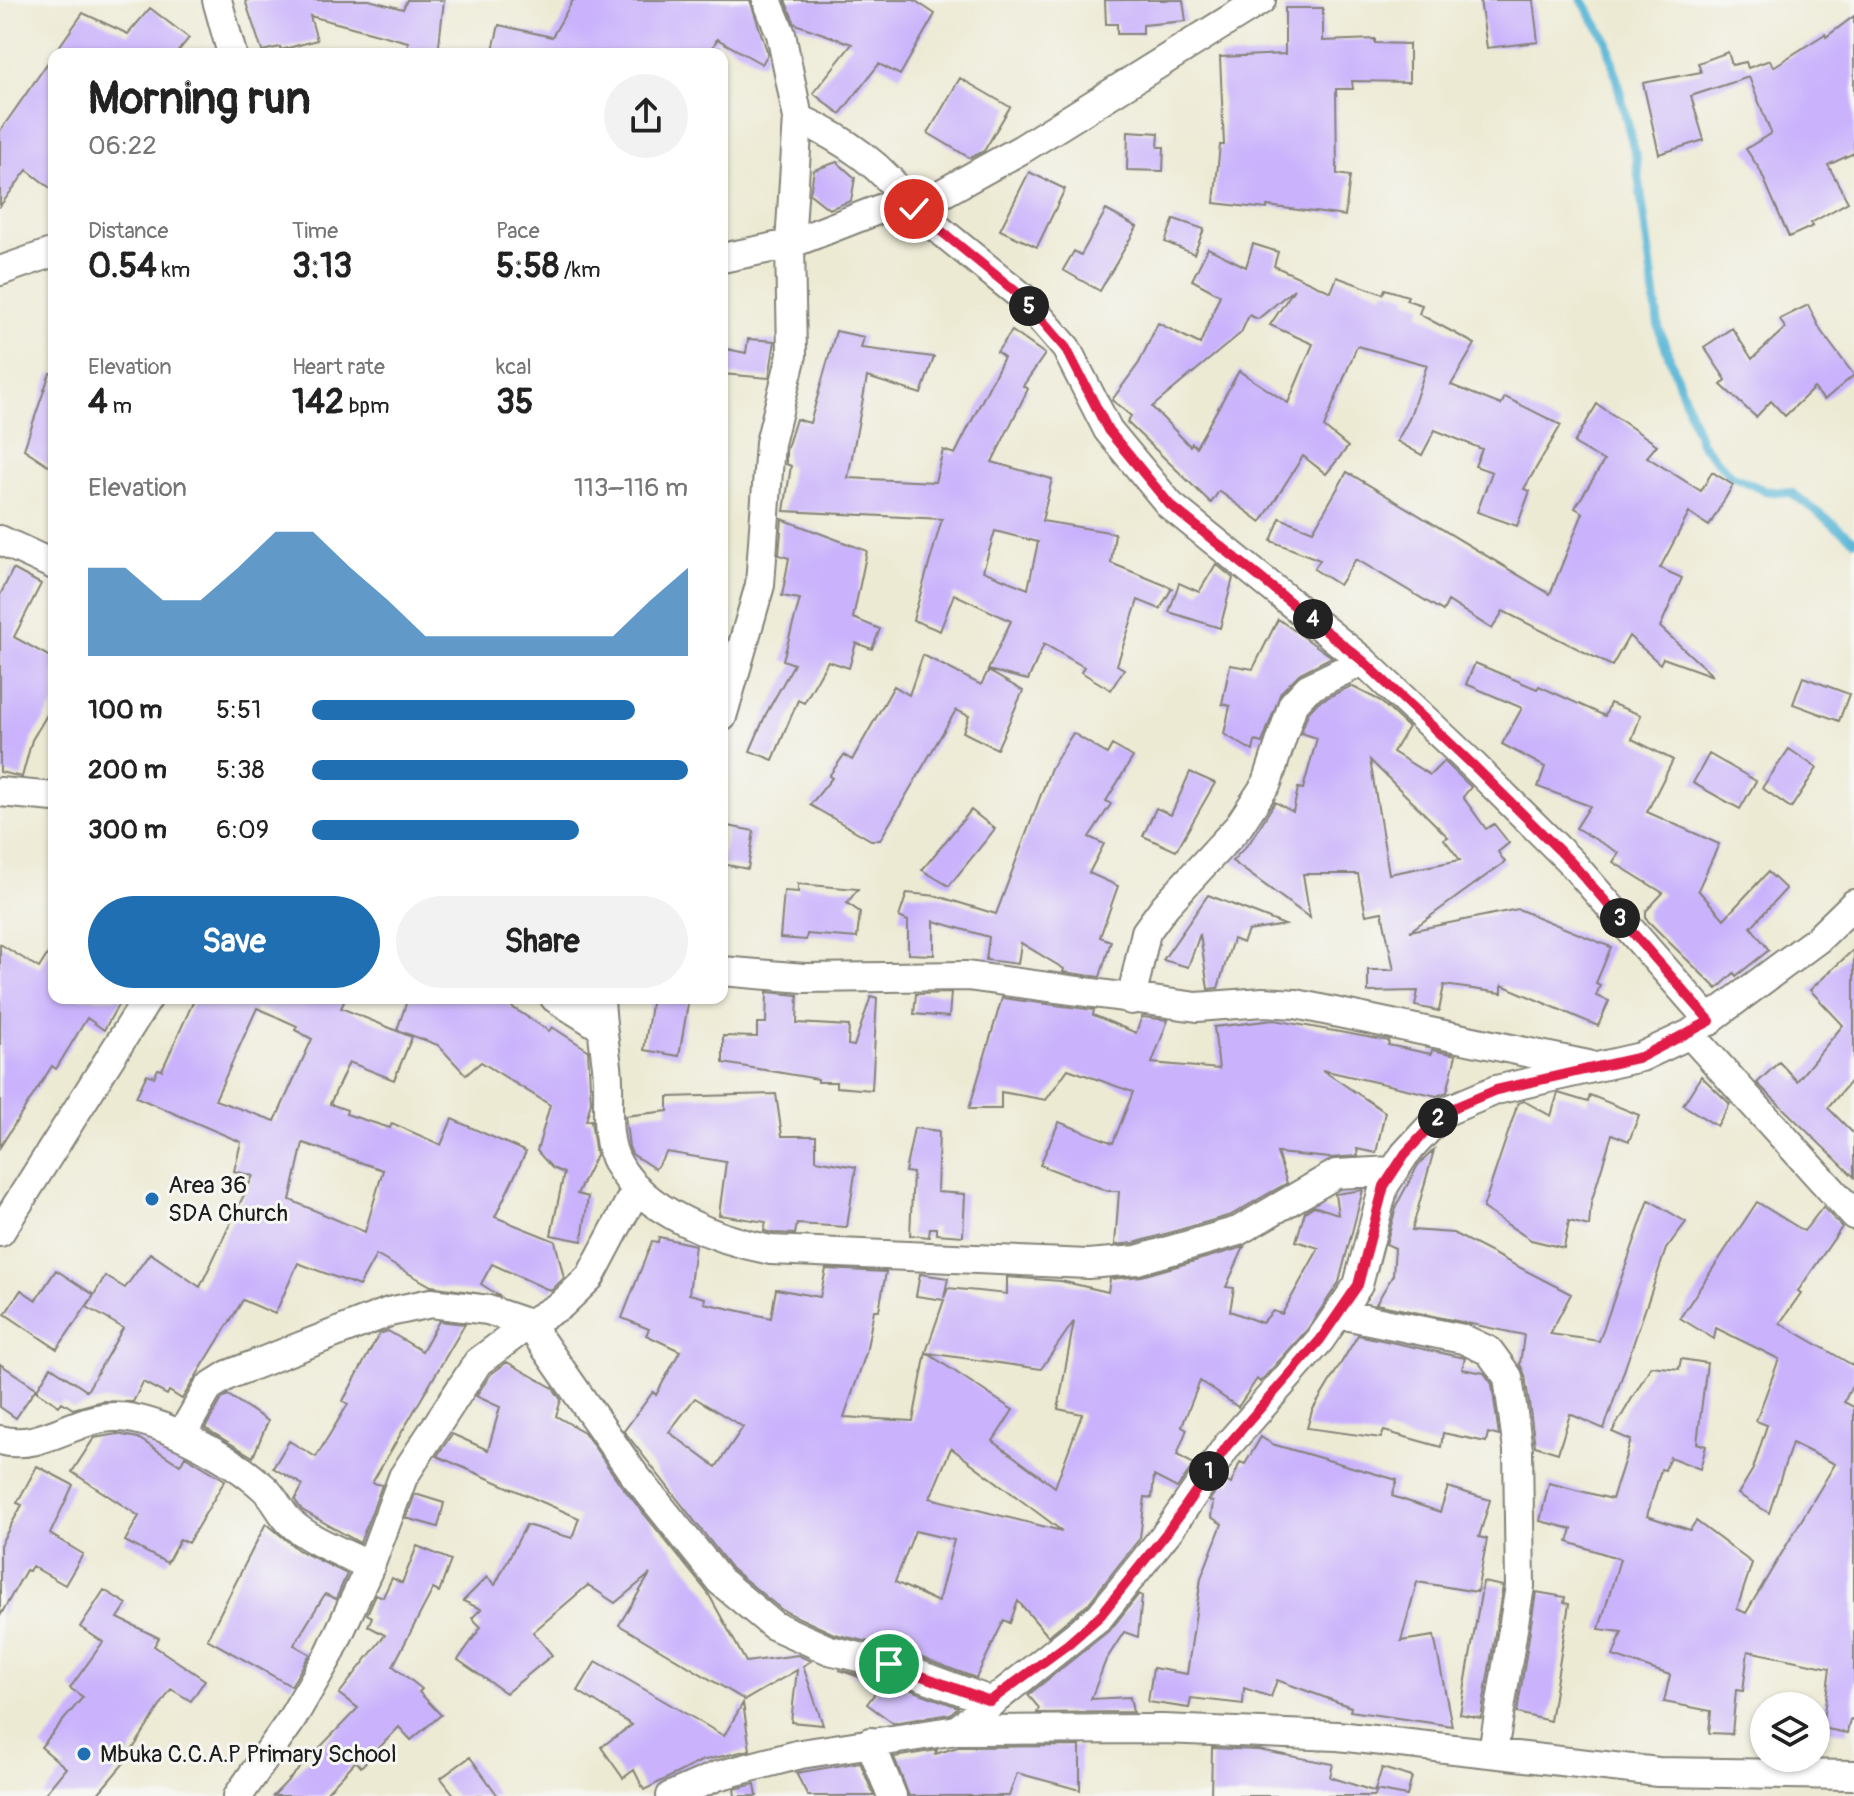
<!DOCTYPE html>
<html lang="en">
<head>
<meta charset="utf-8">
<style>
	:root { --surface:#fff; --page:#f2f2f2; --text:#222; --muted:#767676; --accent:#1f6fb2 }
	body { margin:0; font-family:Pangolin,sans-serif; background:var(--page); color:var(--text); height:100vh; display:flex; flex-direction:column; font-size:30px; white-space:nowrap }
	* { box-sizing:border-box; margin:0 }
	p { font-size:26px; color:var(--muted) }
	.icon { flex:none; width:44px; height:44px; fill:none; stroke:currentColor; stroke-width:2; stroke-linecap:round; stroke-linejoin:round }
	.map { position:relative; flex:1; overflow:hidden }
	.sheet { position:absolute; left:48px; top:48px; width:680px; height:956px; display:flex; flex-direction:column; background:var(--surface); border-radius:16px; box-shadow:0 2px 6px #0004 }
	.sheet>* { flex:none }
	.fabs { position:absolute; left:1750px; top:1692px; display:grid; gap:16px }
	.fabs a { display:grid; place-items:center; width:80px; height:80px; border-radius:50%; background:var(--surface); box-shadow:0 2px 6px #0004; font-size:40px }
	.pin { position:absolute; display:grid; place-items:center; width:68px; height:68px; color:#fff; margin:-34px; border:4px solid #fff; border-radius:50%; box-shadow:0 2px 8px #0007 }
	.km { position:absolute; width:40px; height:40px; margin:-20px; border-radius:50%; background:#222; color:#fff; font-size:22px; line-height:40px; text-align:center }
	.round { display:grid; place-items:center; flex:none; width:84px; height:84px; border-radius:42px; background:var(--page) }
	.summary { display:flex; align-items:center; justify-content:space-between; height:136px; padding:0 40px }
	h1 { font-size:44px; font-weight:700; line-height:60px }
	.figures { display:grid; grid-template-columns:repeat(3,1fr); gap:12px; height:136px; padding:8px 40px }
	.figures div { display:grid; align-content:center }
	.figures b { font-size:34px; font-weight:700 }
	.figures small { font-size:22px; font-weight:400 }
	.figures p { font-size:22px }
	.chart { height:224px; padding:16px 40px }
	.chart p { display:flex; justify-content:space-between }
	.chart svg { width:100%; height:144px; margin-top:8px; fill:var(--accent); opacity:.7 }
	.action { display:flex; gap:16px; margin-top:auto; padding:16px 40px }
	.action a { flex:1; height:92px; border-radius:48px; background:var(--accent); color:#fff; font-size:32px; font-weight:700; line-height:92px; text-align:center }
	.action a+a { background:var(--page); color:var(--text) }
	ul { padding:0 40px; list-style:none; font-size:26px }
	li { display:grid; grid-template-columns:128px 96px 1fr; align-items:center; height:60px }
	li i { height:20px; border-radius:10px; background:var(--accent) }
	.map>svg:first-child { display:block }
</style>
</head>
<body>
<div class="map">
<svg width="1854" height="1796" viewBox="0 0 1854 1796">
	<rect width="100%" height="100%" fill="#f6f6f2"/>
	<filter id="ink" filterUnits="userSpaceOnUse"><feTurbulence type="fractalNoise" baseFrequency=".0125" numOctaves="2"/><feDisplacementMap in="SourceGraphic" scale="16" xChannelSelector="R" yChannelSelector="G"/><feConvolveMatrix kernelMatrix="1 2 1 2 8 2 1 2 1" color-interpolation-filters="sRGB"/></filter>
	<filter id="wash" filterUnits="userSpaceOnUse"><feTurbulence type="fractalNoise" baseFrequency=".006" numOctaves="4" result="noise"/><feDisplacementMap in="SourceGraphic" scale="32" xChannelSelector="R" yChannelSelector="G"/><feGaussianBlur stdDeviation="1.8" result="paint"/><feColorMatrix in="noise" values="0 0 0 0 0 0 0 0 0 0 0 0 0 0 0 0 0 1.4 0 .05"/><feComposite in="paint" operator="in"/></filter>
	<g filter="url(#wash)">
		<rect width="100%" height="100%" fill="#edead4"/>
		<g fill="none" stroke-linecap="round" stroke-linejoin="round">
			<!-- stream -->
			<path stroke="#57b6d6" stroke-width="9" d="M1582 0 1607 41 1636 157 1659 329 1701 443 1730 475 1766 491 1792 493 1854 540"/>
		</g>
		<g id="blocks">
			<!-- building -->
			<path fill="#cab3fc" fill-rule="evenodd" d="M245 0H369L403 9 407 0H444L438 54H406L408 42 310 16 317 40 281 50 280 47 262 51Z
				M573 0H750L768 54 762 64 717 39 710 54H492L499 25 552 37Z
				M785 0H914L935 14 900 75 879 64 840 114 813 93 852 44 795 24Z
				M1105 0H1183L1186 21 1143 25V34H1117V24H1106Z
				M1480 0H1533L1538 42 1487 48Z
				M150 8 189 38 176 54H54L83 13 128 34Z
				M1285 8H1323V41L1375 39V43L1409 44V82L1352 81 1353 89H1336L1337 174 1350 176 1345 216 1267 206V209L1214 203 1220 145H1224L1220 57 1285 54Z
				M1854 16V153L1828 165 1848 202 1811 223 1813 226 1789 237 1760 170 1746 149 1771 133 1749 77 1691 96 1704 140 1659 154 1643 83 1701 72 1698 63 1728 52 1732 65 1746 62 1748 68 1770 60 1773 67 1825 34 1826 37Z
				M54 54V191L27 170 0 206V131Z
				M960 78 1010 107 984 151 970 158 928 133Z
				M1128 131 1159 133 1158 147H1164L1163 171 1127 170Z
				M837 162 855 178 851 201 829 209 810 194 814 170Z
				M1029 172 1065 189 1037 247 1000 230Z
				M1106 210 1137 227 1100 291 1063 270 1074 251 1081 255Z
				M1174 219 1204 229 1194 254 1165 242Z
				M1253 244 1278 252 1274 266 1331 292 1337 277 1383 294 1385 289 1408 296 1406 300 1422 305 1419 314 1475 344 1451 385 1501 405 1505 397 1561 425 1524 489 1530 491 1517 526 1477 512 1492 472 1475 466 1482 449 1435 430 1422 455 1397 441 1409 419 1427 365 1357 346 1324 427 1348 447 1326 474 1303 456 1261 522 1219 491 1211 503 1127 422 1131 416 1112 400 1139 363 1158 323 1200 344 1220 295 1192 280 1208 248 1246 267ZM1294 289 1270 325 1313 344 1288 403 1239 371 1196 447 1192 443 1190 446 1152 407 1241 333 1249 315 1258 319Z
				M1808 305 1821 331 1854 375 1824 400 1814 388 1785 416 1771 401 1756 417 1721 385 1726 380 1704 347 1732 328 1752 359 1785 328 1780 319Z
				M836 331 864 337 861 348 934 357 921 394 867 377 848 478 935 482 943 450 955 454 1004 357 997 352 1012 331 1045 354 1023 386 1028 389 992 462 1052 479 1042 521 1115 533 1111 563 1172 588 1160 609 1138 600 1117 665 1124 669 1111 690 1081 672 1084 667 1044 644 1028 680 988 670 1011 621 954 594 940 631 913 620 942 519 784 511 791 466 786 464V451L796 419 810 423ZM995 531 1038 542 1028 589 983 571Z
				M748 339 775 341 769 378 722 374V348L746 353Z
				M50 373 54 374V469L24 449Z
				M1597 404 1657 445 1647 457 1701 491 1712 472 1733 485 1709 526 1689 513 1660 568 1682 578 1660 627 1713 676 1663 658 1660 664 1629 636 1612 666 1503 611 1492 629 1448 601 1443 611 1356 559 1339 585 1314 569 1320 560 1271 541 1280 518 1313 531 1347 472 1550 594 1583 513 1575 508 1604 461 1574 443Z
				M782 519 867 551 853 618 880 629 872 649 856 643 849 668 828 661 804 703 798 700 773 760 750 751 766 714 794 664 783 660 800 599 782 596 789 558 779 555Z
				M1216 564 1233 578 1220 628 1169 612 1179 583 1199 592Z
				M13 569 41 584 14 637 54 659V703L32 740 22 777 0 772V595Z
				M1278 619 1332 657 1300 673 1281 692 1262 743 1255 741 1253 751 1224 734 1230 706 1222 704 1230 665 1253 669Z
				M923 655 981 685 988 671 1023 691 997 749 963 732 969 716 956 710 880 840H871L810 805 832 778 829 776 844 755 852 760 894 686 909 695Z
				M1475 663 1537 689 1539 686 1605 716 1610 703 1641 715 1632 739 1673 760 1647 812 1719 844 1698 890 1724 919 1768 872 1786 889 1751 927 1769 950 1736 976 1734 973 1717 989 1670 943 1646 919V911L1663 893 1613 862 1619 853 1576 828 1590 806 1538 787 1545 767 1502 744 1522 708 1466 684Z
				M1803 677 1849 694 1839 721 1793 704Z
				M1351 686 1379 700 1408 727 1393 752 1430 775 1444 761 1471 787 1463 797 1486 829 1494 824 1509 843 1498 852 1505 862 1410 931 1518 909 1611 947 1596 983 1600 985 1596 996 1609 1001 1598 1026 1502 985V993L1444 985 1439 1011 1415 1006 1418 991 1368 992V970H1394L1382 912 1366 915 1358 874H1303L1310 918 1232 861 1250 842 1275 802 1293 812 1298 788 1303 789 1317 738 1301 733 1308 713 1318 702ZM1370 760 1448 837 1444 839 1460 860 1389 874Z
				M1073 733 1107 754 1112 745 1133 757 1106 801 1111 804 1089 837 1104 844 1089 873 1118 886 1100 937 1111 941 1100 977 1063 972 1064 969 1021 943 1018 964 986 960 989 937 934 921V955L908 954V921L899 917 907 893 937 896 996 914 1051 768Z
				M1789 749 1817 768 1791 808 1762 788Z
				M1709 754 1756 781 1740 809 1693 783Z
				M1190 772 1215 783 1176 851 1143 836 1156 808 1171 815Z
				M971 810 995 829 949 886 922 870Z
				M728 826 754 831 748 869 722 864Z
				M798 884 858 889 847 903 860 912 857 938 807 934 806 940 780 938 784 891 798 892Z
				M1208 895 1285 925 1248 931 1243 943 1233 939 1218 988 1208 989 1200 934 1188 967 1163 960Z
				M0 944 39 968 54 944V998H122L104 1030 87 1018 56 1069 52 1066 0 1147Z
				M1854 949V1077L1828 1108 1854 1134V1177L1757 1083 1779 1062 1797 1081 1843 1025 1810 990Z
				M767 992 798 995 797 1023 849 1026 848 1045 854 1046 871 996 877 998 872 1090 836 1087V1082H818V1079L723 1063V1036L757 1037V1023H766Z
				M951 993 949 1017 914 1014 916 994Z
				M195 998H346L341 1008 412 1037 394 1080 349 1062 330 1104 347 1110 346 1114 390 1128 392 1123 441 1145 452 1119 526 1152 495 1217 555 1241 564 1278 551 1291 492 1264 481 1284 501 1297 431 1286 376 1255 359 1286 298 1263 275 1314 243 1300 182 1399 169 1391 167 1395 143 1382 133 1402 102 1401 73 1409 62 1402 59 1406 36 1391 51 1367 87 1391 123 1328 87 1307 105 1276 125 1288 150 1253 200 1287 253 1176 234 1171 241 1142 136 1097 147 1074 154 1077 158 1069 162 1070ZM257 1008 297 1026 295 1030 312 1039 275 1121 215 1100ZM303 1143 383 1170 365 1232 290 1200Z
				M408 998H498L549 1031 552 1027 588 1050 591 1102 586 1121 591 1120 596 1155 577 1194 588 1197 582 1241 551 1235 564 1173 552 1168 537 1151 550 1105 481 1062 466 1075 438 1045 397 1030Z
				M652 998H689L679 1056 644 1050Z
				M1002 998 1094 1010 1093 1015 1136 1033 1142 1017 1168 1020 1152 1063 1219 1069 1214 1027 1274 1020 1389 1041 1388 1045 1431 1054 1432 1050 1456 1055 1447 1092 1437 1096 1322 1070 1385 1112 1376 1153 1357 1149 1358 1156 1330 1158 1277 1153 1287 1183 1231 1215 1134 1243 1115 1245 1119 1191H1108L1040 1165 1059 1122 1113 1143 1133 1092 1068 1069 1046 1100 1001 1092V1109H969Z
				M1701 1076 1730 1104 1717 1126 1683 1105Z
				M1558 1093 1588 1102 1590 1095 1639 1115 1629 1141 1612 1134 1591 1203 1589 1226 1569 1221 1564 1248 1531 1240 1483 1208 1518 1103 1524 1101 1551 1116Z
				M776 1094 782 1136H816V1160L856 1167 847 1227 797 1224 795 1234 773 1233 764 1231 766 1222 719 1215 726 1162 667 1152 655 1169 632 1154 629 1147 625 1116 668 1111V1097Z
				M914 1128 939 1131 937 1192 965 1194 963 1236 936 1234V1228H930L929 1237 910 1235 913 1173 905 1172Z
				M1434 1150 1412 1230 1453 1233 1571 1294 1550 1334 1599 1341 1649 1200 1686 1222 1666 1249 1604 1429 1570 1414 1558 1453 1535 1446 1525 1375 1520 1364 1524 1335 1376 1304 1393 1275 1395 1248 1386 1244 1397 1204 1418 1165Z
				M1363 1190 1339 1282 1307 1330 1260 1382 1257 1379 1238 1407 1200 1381 1182 1426 1187 1429 1177 1455 1194 1464 1177 1488 1154 1476 1152 1498 1145 1497 1140 1538 1088 1604 1048 1636 1018 1601 1010 1623 1004 1620 976 1678 895 1648 834 1634 782 1610 732 1569 624 1431 653 1392 656 1395 680 1351 646 1335 649 1329 622 1318 652 1241 658 1242 659 1237 695 1245 689 1294 705 1298 704 1303 771 1318 776 1289 820 1297 826 1269 886 1272 879 1310H874L866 1353 844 1417 913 1421 926 1352 944 1300 916 1296 920 1274 948 1278 944 1298 948 1288 1007 1294V1277L1061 1281 1108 1292 1110 1279 1142 1276 1244 1247 1226 1287 1234 1288 1230 1311 1262 1323 1273 1311 1282 1314 1319 1248 1296 1241 1305 1212 1314 1206 1338 1214 1335 1194ZM1074 1321 1058 1409 1082 1414 1055 1487 993 1441 1013 1410 927 1353 1041 1369ZM695 1398 743 1427 716 1467 669 1432ZM951 1448 1062 1531 930 1498ZM915 1531 954 1540 938 1602 895 1582Z
				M1757 1202 1804 1231 1823 1207 1842 1227 1798 1291 1801 1293 1780 1323 1854 1366V1382L1844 1402 1854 1407V1721L1850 1720 1847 1733 1822 1728 1830 1668 1748 1651 1743 1691 1736 1690 1732 1734 1709 1733 1711 1711 1664 1702 1670 1675 1613 1656 1622 1632 1599 1629 1620 1559 1568 1542 1572 1529 1540 1521 1549 1483 1612 1499 1631 1440 1612 1432 1651 1366 1679 1369 1681 1359 1707 1363 1697 1443 1706 1446 1700 1469 1670 1457 1665 1470 1661 1469 1647 1516 1690 1530 1696 1521 1752 1563 1737 1609 1746 1613 1835 1464 1792 1443 1769 1513 1738 1494 1753 1469 1767 1425 1756 1421 1779 1359 1716 1328 1714 1339 1680 1318Z
				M56 1270 94 1295 57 1349 5 1314 21 1290 36 1300Z
				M439 1321 465 1324 372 1483 382 1485 360 1543 302 1510 295 1500 303 1485 273 1468 289 1441 316 1457 348 1404 343 1401 379 1334 388 1331 422 1351Z
				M1358 1335 1465 1358 1462 1369 1484 1373 1492 1384 1499 1436 1488 1433 1486 1442 1443 1433 1441 1447 1384 1431 1381 1438 1307 1428 1312 1411Z
				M507 1362 553 1388 561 1400 556 1416 584 1432 620 1484 708 1593 746 1662 798 1655 811 1661 803 1666 823 1725 791 1722 797 1670 745 1700 619 1625 650 1574 615 1603 588 1585 533 1632 552 1655 506 1693 458 1660 481 1627 472 1618 481 1609 463 1601 487 1577 495 1585 526 1525 572 1538 579 1518 437 1456 452 1434 488 1450 500 1407 476 1396 491 1374Z
				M0 1364 36 1388 16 1418 0 1407Z
				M228 1395 268 1421 253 1457 205 1428 222 1399Z
				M117 1434 138 1438 180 1465 185 1456 225 1480 188 1543 180 1539 167 1563 125 1541 139 1516 72 1472 94 1438Z
				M1261 1437 1272 1444 1397 1480 1392 1496 1440 1512 1448 1487 1490 1500 1479 1537 1487 1539 1477 1592 1417 1582 1401 1641 1434 1636 1452 1726 1350 1711 1351 1707 1277 1680 1271 1697 1244 1688 1243 1704 1191 1698 1189 1708 1148 1702 1153 1668 1187 1674 1201 1578 1222 1524 1211 1517 1213 1502 1209 1501 1224 1480 1231 1484 1240 1462 1245 1464Z
				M37 1466 73 1485 50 1534 83 1554 65 1585 32 1566 29 1571 26 1570 0 1616V1545L22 1505 17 1503Z
				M415 1494 444 1503 438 1527 406 1518Z
				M266 1523 298 1550 347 1574 336 1599 325 1594 294 1645 310 1654 291 1686 207 1639Z
				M417 1546 451 1560 439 1592 433 1589 393 1666 422 1689 419 1692 441 1715 411 1740 399 1727 361 1767 356 1761 323 1796H273L358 1708 339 1694 385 1635 368 1626 372 1617 367 1614 376 1594 383 1597 392 1578 402 1583Z
				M1483 1582 1503 1586 1481 1718 1460 1714Z
				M104 1590 127 1604 118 1618 159 1638 154 1646 205 1680 191 1701 171 1689 124 1763 96 1796H43L66 1768 41 1747 83 1697 70 1688 103 1642 80 1627Z
				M1536 1592 1565 1597 1564 1603 1569 1604 1550 1721 1517 1713Z
				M1139 1594 1142 1596 1138 1637 1124 1632 1106 1660 1091 1699 1130 1697 1133 1712 1037 1713 1039 1708 1028 1695 1111 1629Z
				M596 1661 724 1736 743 1703 750 1750 701 1761 644 1790 634 1770 623 1778 601 1747 632 1725 578 1691Z
				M839 1670 884 1680 958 1707 950 1714 893 1723 867 1704 881 1685Z
				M1080 1746V1790L1017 1773 1009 1796H909L894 1757 937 1750 935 1754 958 1747Z
				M1212 1748 1258 1750 1333 1764 1330 1777 1376 1792 1375 1796H1211Z
				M470 1757 498 1796H455L441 1778Z
				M860 1762 874 1796H808L796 1773Z
				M1382 1768 1412 1777 1407 1796 1375 1790Z
				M755 1784 757 1796H735L734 1789Z"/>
		</g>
	</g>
	<g filter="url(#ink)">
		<use href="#blocks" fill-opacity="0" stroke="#848378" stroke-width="2"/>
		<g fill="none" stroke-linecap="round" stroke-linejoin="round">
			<!-- minor casing -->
			<g stroke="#848378" stroke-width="32">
				<path id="minor" d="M217 0 232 54
					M798 118C847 141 882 165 914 209L1022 149 1261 0
					M722 258 790 244 885 207 914 209 1021 296 1066 348 1108 430 1170 505 1363 661 1474 766 1571 862 1710 1021
					M0 271 54 252
					M0 540 54 565
					M722 717 760 585 770 443 792 355 790 244 798 118 781 34 767 0
					M0 792 54 797
					M722 971 804 978 967 976 1197 1007 1263 1002 1296 1004 1588 1065
					M555 998 601 1027
					M600 998C601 1021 604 1043 607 1066 611 1097 602 1135 618 1164 645 1213 719 1240 771 1250L1088 1264 1137 1260 1238 1231 1336 1174 1392 1171
					M1131 1000 1146 932 1165 906 1238 827 1267 783 1293 704 1308 688 1363 661
					M1690 1034 1854 1215
					M0 1232 148 998
					M1340 1314 1463 1339 1489 1351 1508 1377 1518 1450 1520 1586 1493 1752
					M182 1434 209 1387 228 1375 389 1312 431 1303 488 1310 529 1324 633 1473 720 1581 773 1625 829 1650 889 1664 990 1701
					M0 1440C42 1452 77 1415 118 1417 161 1418 233 1460 264 1488 275 1498 280 1512 290 1522 311 1542 345 1553 370 1566
					M957 1730 1100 1616 1168 1531 1227 1446 1320 1340 1358 1285 1384 1186 1405 1154 1444 1112 1496 1090 1641 1057 1690 1034 1818 939 1854 904
					M870 1742 892 1796
					M238 1796 290 1722 329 1655 370 1566 403 1477 478 1362 529 1324 561 1305 590 1277 637 1188
					M671 1796 717 1776 801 1754 957 1730 1162 1729 1338 1736 1658 1772 1854 1775"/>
			</g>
			<!-- minor -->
			<use href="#minor" stroke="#fff" stroke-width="28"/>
		</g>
	</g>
	<g fill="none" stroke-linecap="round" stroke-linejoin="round" filter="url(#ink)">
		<!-- route casing -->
		<g stroke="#fff" stroke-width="16">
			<path id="route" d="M889 1664 990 1701 1068 1644 1100 1616 1168 1531 1227 1446 1320 1340 1358 1285 1384 1186 1405 1154 1444 1112 1496 1090 1641 1057 1710 1021 1571 862 1474 766 1363 661 1170 505 1108 430 1066 348 1021 296 914 209"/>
		</g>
		<!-- route -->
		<use href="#route" stroke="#e11d48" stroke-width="10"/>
	</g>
	<!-- markers -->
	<g fill="#1f6fb2" stroke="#f6f6f2" stroke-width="3">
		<circle cx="152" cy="1199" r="8"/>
		<circle cx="84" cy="1754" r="8"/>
	</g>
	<g text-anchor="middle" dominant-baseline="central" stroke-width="6" stroke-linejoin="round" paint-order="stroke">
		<!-- poi labels -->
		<g font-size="24" fill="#1c1c1c" stroke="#f6f6f2" text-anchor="start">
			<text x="168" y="1185">Area 36<tspan x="168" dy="28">SDA Church</tspan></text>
			<text x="100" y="1754">Mbuka C.C.A.P Primary School</text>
		</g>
	</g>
</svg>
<div class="fabs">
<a><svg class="icon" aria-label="layers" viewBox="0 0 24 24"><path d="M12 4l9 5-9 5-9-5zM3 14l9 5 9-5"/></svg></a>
</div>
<div class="pin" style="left:889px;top:1664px;background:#1e9e55"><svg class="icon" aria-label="arrive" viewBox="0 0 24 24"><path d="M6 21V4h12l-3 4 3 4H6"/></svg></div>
<div class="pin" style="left:914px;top:209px;background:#d93025"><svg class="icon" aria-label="check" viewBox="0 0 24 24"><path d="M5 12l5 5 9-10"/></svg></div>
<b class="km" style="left:1209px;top:1471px">1</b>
<b class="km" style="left:1438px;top:1118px">2</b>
<b class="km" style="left:1620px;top:918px">3</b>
<b class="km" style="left:1313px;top:619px">4</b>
<b class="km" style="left:1029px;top:306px">5</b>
<section class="sheet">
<div class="summary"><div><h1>Morning run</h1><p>06:22</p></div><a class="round"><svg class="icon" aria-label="share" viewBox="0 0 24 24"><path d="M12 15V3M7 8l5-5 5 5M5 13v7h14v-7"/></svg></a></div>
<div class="figures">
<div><p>Distance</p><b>0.54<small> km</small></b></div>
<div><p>Time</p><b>3:13</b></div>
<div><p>Pace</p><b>5:58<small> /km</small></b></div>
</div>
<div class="figures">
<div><p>Elevation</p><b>4<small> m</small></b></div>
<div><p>Heart rate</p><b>142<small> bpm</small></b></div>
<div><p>kcal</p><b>35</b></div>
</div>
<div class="chart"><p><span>Elevation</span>113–116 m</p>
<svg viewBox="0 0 160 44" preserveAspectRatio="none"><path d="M0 44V17L10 17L20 27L30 27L40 17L50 6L60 6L70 17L80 27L90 38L100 38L110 38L120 38L130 38L140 38L150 27L160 17V44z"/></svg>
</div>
<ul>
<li><b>100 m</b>5:51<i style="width:86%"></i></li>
<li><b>200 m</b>5:38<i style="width:100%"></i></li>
<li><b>300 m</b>6:09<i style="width:71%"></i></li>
</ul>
<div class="action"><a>Save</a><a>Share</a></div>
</section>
</div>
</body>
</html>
